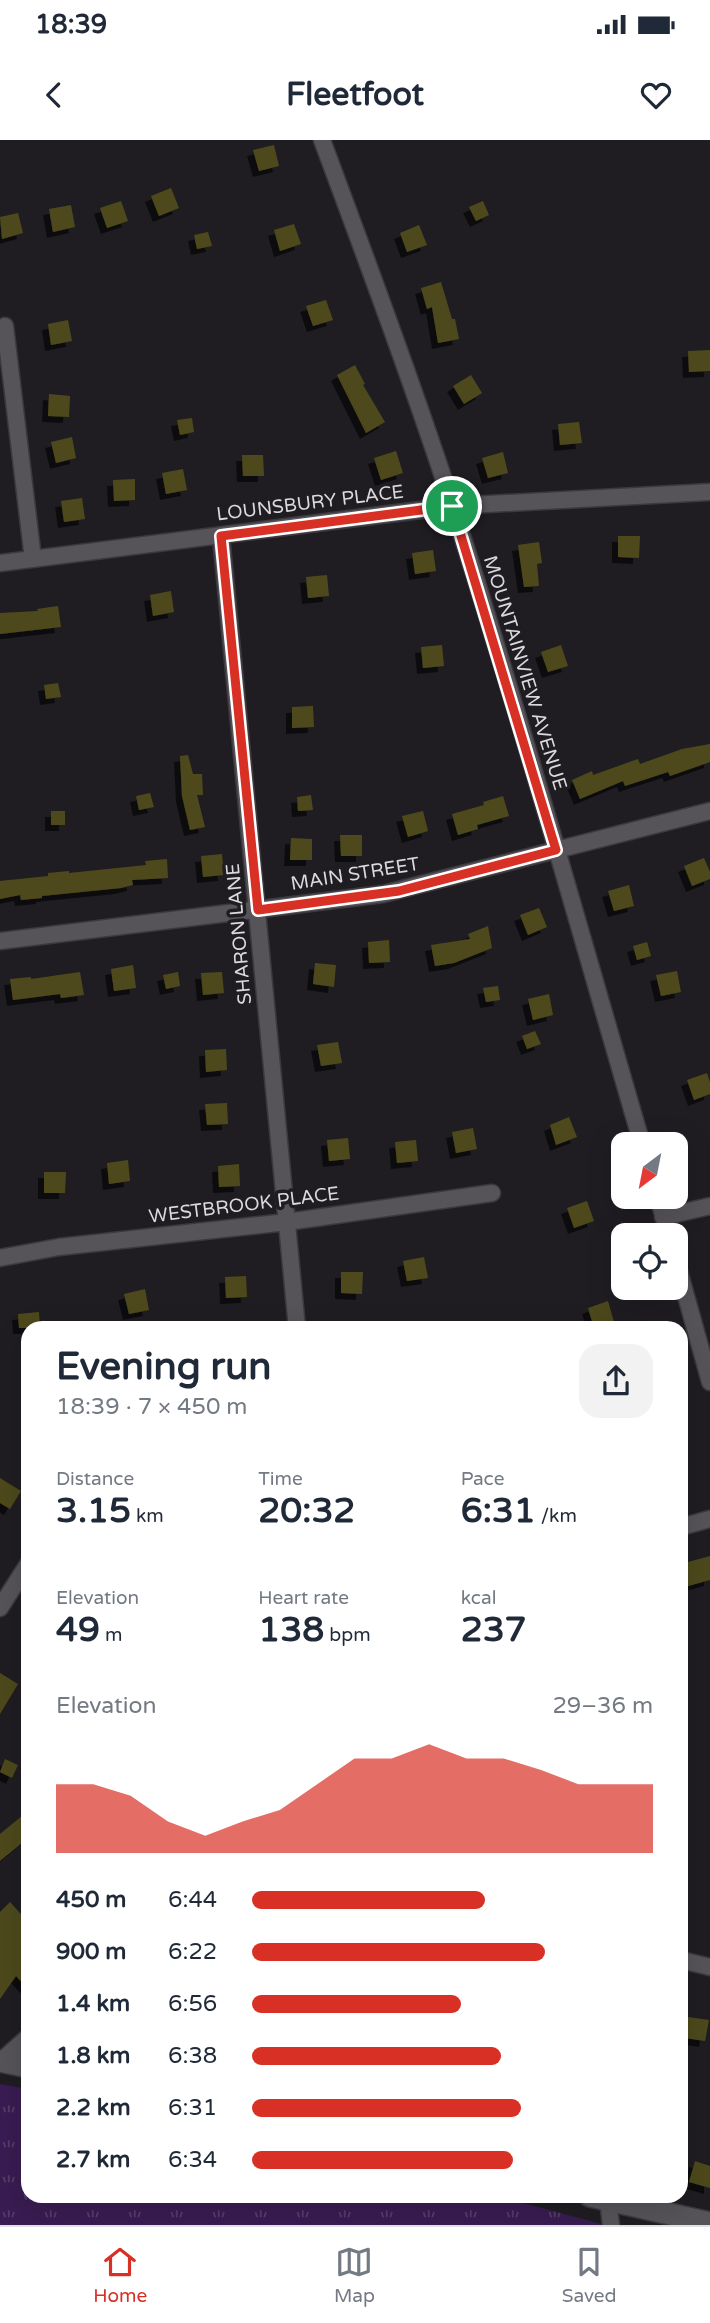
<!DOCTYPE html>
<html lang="en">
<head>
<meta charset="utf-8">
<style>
	:root { --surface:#fff; --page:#f2f2f3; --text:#1f2937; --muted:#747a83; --line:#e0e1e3; --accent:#d93025 }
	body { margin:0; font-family:"Varela Round",sans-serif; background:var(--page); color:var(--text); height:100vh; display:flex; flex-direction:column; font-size:26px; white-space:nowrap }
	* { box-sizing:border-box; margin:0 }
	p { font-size:23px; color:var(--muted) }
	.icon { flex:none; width:38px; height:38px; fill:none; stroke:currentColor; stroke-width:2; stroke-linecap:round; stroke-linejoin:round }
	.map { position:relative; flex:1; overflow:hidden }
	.details { position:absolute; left:21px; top:1181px; width:667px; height:882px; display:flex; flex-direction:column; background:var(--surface); border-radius:21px; box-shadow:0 7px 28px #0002 }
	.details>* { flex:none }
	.needle { width:46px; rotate:212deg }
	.fabs { position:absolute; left:611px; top:992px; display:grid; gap:14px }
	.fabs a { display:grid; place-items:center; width:77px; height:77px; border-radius:14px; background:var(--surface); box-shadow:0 7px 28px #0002; font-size:35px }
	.pin { position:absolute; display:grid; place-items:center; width:60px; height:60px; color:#fff; margin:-30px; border:4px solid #fff; border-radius:50%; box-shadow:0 2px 7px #0007 }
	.round { display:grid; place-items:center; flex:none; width:74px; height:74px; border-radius:21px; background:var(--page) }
	.summary { display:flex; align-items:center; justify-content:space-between; height:119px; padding:0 35px }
	h1 { font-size:38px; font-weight:800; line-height:52px }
	.figures { display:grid; grid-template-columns:repeat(3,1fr); gap:10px; height:119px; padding:7px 35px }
	.figures div { display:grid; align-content:center }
	.figures b { font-size:35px; font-weight:800 }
	.figures small { font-size:19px; font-weight:400 }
	.figures p { font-size:19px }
	.chart { height:196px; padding:14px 35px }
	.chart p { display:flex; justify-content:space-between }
	.chart svg { width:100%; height:126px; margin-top:7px; fill:var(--accent); opacity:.7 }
	ul { padding:0 35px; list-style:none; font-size:23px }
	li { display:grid; grid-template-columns:112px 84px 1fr; align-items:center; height:52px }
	li i { height:18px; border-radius:9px; background:var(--accent) }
	.status { display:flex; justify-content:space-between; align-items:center; height:49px; padding:0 35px; background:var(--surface); direction:ltr }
	.status svg { height:19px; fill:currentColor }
	header { display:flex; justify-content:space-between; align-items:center; height:91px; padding:0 35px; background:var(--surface); font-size:32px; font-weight:800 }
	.dock { display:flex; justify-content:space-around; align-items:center; height:98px; border-top:2px solid var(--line); background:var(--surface); font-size:19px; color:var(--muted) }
	.dock a { display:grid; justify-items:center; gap:4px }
	.dock .current { color:var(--accent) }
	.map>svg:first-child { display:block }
</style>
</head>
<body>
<div class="status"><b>18:39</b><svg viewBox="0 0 49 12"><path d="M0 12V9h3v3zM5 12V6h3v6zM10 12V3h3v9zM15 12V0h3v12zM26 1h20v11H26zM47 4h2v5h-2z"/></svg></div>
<header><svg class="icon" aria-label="back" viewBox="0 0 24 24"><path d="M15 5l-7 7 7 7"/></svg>Fleetfoot<svg class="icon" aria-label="heart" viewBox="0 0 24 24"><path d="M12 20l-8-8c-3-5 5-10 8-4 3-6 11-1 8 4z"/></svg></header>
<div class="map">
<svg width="710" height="2085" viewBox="0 0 710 2085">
	<defs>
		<pattern id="grass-tufts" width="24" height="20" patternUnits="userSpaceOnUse" patternTransform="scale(1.75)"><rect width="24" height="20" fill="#391c52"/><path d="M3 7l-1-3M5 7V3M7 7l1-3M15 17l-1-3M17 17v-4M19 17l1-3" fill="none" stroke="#553c6a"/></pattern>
		<filter id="shadow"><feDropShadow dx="-6" dy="6" stdDeviation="0" flood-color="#0009"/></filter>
	</defs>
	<rect width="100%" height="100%" fill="#1f1d22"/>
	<!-- grass -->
	<path fill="url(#grass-tufts)" d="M0 1944 28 1949V2056H497L605 2085H0Z"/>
	<!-- building -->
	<path fill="#4e4a1a" filter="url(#shadow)" d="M274 5 279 26 259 31 253 10Z
		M171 48 179 68 159 76 151 56Z
		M121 61 128 81 107 88 100 68Z
		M483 61 489 75 476 81 469 67Z
		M71 65 75 87 53 92 49 69Z
		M18 73 23 93 2 99 0 77Z
		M294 84 301 104 280 111 274 90Z
		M419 85 427 105 407 112 400 93Z
		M208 92 212 106 197 109 194 95Z
		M441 142 452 179H455L459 199 438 203 432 167 427 169 421 148Z
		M326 160 333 180 313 186 306 166Z
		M68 180 72 201 51 205 48 184Z
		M710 210V231L689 232 688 211Z
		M355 225 365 244 363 245 385 282 366 293 337 235Z
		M471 235 482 253 464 264 453 246Z
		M49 254 70 256 69 277 48 276Z
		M192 278 194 292 180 295 177 280Z
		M579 282 582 303 560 305 558 284Z
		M72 297 76 318 56 323 51 302Z
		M396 311 403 333 381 340 374 318Z
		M503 312 508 333 488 338 482 318Z
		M242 315H263L264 336H243Z
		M183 329 187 350 166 354 162 333Z
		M135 339V360L114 361 113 340Z
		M82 358 85 379 64 382 61 361Z
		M618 396H640L639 418 618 417Z
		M539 402 542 423 537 424 539 446 524 447 518 405Z
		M433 410 436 431 415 434 412 413Z
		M327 435 329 456 308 458 306 437Z
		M171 451 174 472 153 476 150 455Z
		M58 466 61 487 0 494V473L38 471 37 469Z
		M442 505 444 526 423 528 421 507Z
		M561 505 568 526 548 532 541 512Z
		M58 543 61 557 46 559 44 545Z
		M313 566 314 587 292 588V567Z
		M710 604V622L670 636 668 632 625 646 623 641 580 659 572 640 592 631 593 635 638 619 640 624 682 609Z
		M188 615 193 634H202L203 655H197L205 687 190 690 182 656 180 616Z
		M150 653 154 667 139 670 136 656Z
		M311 655 313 670 298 671 297 657Z
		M503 656 509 676 477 685 478 689 458 695 452 674 484 665 483 662Z
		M51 671H65V685H51Z
		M423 671 428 691 408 697 402 676Z
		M340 695H362V716H341Z
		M291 698 312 699V720H290Z
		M222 714 224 735 203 737 201 716Z
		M704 718 710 732V739L692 746 684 726Z
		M167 719 168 738 132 740 133 745 121 748 42 756V758L21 760 20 755 0 759V741L48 736V733L69 731V733L146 725 145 721Z
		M629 745 634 766 614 771 608 751Z
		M539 768 547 787 528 795 520 775Z
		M488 786 492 808 454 823 435 826 431 805 470 799 468 794Z
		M389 800 390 822 369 823 368 802Z
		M647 802 651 816 637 820 633 806Z
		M315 823 336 825 334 847 313 844Z
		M133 825 136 848 114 851 111 829Z
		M677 831 681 852 661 856 656 835Z
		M80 832 84 855 61 858 60 854 13 860 10 839 31 837V839Z
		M178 832 180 846 166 849 163 835Z
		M222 832 224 853 203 855 201 833Z
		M498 846 500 860 486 862 483 848Z
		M549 854 553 875 533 880 528 859Z
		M535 891 541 904 527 909 522 896Z
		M338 902 342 923 321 926 317 905Z
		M226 909 227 930 206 932 205 910Z
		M707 933 710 942V954L694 960 687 940Z
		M227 963 228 984 207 985 205 964Z
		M569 977 577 997 556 1005 550 985Z
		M473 988 477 1009 456 1013 452 992Z
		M348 998 350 1019 329 1021 327 1000Z
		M416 1000 418 1021 397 1023 395 1002Z
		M128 1020 130 1041 109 1044 107 1023Z
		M239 1024 240 1046 219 1047 218 1026Z
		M44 1032H66L65 1053H44Z
		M587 1061 594 1081 574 1088 567 1068Z
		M424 1117 428 1138 407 1141 403 1121Z
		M341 1132H363L362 1154 341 1153Z
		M246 1136 247 1157 226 1158 225 1137Z
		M145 1149 149 1170 129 1174 124 1154Z
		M608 1161 614 1182 594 1188 588 1168Z
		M39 1172 40 1188H19L18 1174Z
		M0 1338 21 1351 10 1369 0 1363Z
		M710 1416V1440L681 1448V1424Z
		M0 1533 18 1544 0 1574Z
		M5 1619 18 1625 12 1638 0 1632Z
		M28 1671V1698L0 1721V1694Z
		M10 1762 28 1782V1849L16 1836 0 1859V1772Z
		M688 1877 709 1880 705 1901 685 1898Z
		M695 2021 710 2026V2048L689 2042Z"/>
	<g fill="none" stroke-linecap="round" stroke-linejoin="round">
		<!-- street casing -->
		<g stroke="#3b393e" stroke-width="19">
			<path id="street" d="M322 0C367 121 412 242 452 364 520 576 580 791 642 1004
				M5 186 33 419
				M221 396 297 1188
				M0 423 452 366 710 352
				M0 801 383 754 710 671
				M658 1057 669 1096
				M663 1077 710 1066
				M0 1118 59 1107 287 1082 492 1053
				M676 1120 710 1242
				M681 1387 710 1379
				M0 1468 28 1424
				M681 1820 710 1827
				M1 1921 28 1897
				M608 2060 611 2085"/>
		</g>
		<!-- secondary casing -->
		<g stroke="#3b393e" stroke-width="24">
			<path id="secondary" d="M0 1921 28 1927
				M590 2056 710 2083"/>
		</g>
		<!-- street -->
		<use href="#street" stroke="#565359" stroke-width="16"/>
		<!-- secondary -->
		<use href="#secondary" stroke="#565359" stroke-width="21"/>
	</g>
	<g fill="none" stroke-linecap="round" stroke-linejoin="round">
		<!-- route casing -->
		<g stroke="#fff" stroke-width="14">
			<path id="route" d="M452 366 556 710 399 751 258 770 221 396Z"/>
		</g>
		<!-- route -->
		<use href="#route" stroke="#d93025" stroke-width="9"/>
	</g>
	<g text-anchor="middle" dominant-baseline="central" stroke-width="7" stroke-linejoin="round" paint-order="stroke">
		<!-- street labels -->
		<g font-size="19" fill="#dad9dd" stroke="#1f1d22">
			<text transform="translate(310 363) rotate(-7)">LOUNSBURY PLACE</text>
			<text transform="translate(525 533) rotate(73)">MOUNTAINVIEW AVENUE</text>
			<text transform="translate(355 734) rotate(-9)">MAIN STREET</text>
			<text transform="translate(239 794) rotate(-95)">SHARON LANE</text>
			<text transform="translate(244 1065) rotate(-7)">WESTBROOK PLACE</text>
		</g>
	</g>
</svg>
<div class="fabs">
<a><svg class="needle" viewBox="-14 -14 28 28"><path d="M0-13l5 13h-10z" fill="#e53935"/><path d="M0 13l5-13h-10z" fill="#747a83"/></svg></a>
<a><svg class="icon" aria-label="locate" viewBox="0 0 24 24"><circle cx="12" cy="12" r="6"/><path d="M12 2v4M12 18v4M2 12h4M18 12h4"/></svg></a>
</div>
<div class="pin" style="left:452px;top:366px;background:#1e9e55"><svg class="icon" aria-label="arrive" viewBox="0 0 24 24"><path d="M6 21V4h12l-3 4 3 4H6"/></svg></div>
<section class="details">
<div class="summary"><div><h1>Evening run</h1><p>18:39 · 7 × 450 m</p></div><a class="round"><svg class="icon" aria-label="share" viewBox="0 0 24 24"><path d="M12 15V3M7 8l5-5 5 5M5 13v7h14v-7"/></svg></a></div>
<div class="figures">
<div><p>Distance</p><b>3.15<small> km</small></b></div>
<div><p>Time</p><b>20:32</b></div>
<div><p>Pace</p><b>6:31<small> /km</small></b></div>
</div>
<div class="figures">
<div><p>Elevation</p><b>49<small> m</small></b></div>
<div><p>Heart rate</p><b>138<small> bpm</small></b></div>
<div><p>kcal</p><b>237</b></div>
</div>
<div class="chart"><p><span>Elevation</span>29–36 m</p>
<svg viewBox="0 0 160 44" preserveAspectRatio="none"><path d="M0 44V20L10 20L20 24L30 33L40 38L50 33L60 29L70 20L80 11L90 11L100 6L110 11L120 11L130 15L140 20L150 20L160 20V44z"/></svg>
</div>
<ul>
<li><b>450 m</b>6:44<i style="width:58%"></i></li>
<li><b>900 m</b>6:22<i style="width:73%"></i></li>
<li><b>1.4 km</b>6:56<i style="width:52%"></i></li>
<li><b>1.8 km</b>6:38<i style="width:62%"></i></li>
<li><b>2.2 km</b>6:31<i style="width:67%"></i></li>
<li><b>2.7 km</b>6:34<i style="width:65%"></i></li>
</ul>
</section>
</div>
<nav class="dock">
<a class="current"><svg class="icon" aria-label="home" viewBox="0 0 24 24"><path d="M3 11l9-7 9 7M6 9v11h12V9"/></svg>Home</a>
<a><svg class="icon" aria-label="map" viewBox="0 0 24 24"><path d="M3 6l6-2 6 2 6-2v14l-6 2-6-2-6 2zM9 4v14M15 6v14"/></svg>Map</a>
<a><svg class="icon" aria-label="saved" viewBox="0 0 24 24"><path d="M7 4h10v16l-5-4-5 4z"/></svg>Saved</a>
</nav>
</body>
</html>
